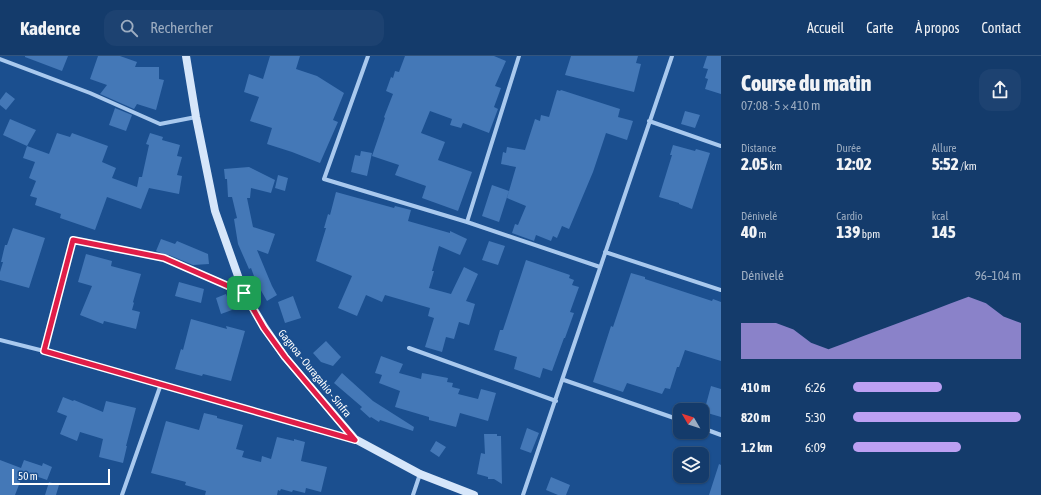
<!DOCTYPE html>
<html lang="fr">
<head>
<meta charset="utf-8">
<style>
	:root { --surface:#143b6b; --page:#1d4271; --text:#f1f3f6; --muted:#9dadc1; --line:#33557e; --accent:#bca0f2 }
	body { margin:0; font-family:"Asap Condensed",sans-serif; background:var(--page); color:var(--text); height:100vh; display:flex; flex-direction:column; font-size:15px; white-space:nowrap }
	* { box-sizing:border-box; margin:0 }
	p { font-size:13px; color:var(--muted) }
	.icon { flex:none; width:22px; height:22px; fill:none; stroke:currentColor; stroke-width:2; stroke-linecap:round; stroke-linejoin:round }
	.map { position:relative; flex:1; overflow:hidden }
	.panel { display:flex; flex-direction:column; background:var(--surface); width:320px }
	.panel>* { flex:none }
	.needle { width:26px; rotate:309deg }
	.tools { position:absolute; left:673px; top:347px; display:grid; gap:8px }
	.tools a { display:grid; place-items:center; width:36px; height:36px; border-radius:8px; background:var(--surface); box-shadow:0 1px 3px #0004,0 0 0 1px var(--line); font-size:20px }
	.scale { position:absolute; left:12px; bottom:10px; width:98px; box-sizing:border-box; padding-left:4px; border:2px solid #fff; border-top:0; font-size:11px; line-height:14px; white-space:nowrap; color:#fff; -webkit-text-stroke:3px #1b4f8f; paint-order:stroke }
	.pin { position:absolute; display:grid; place-items:center; width:34px; height:34px; color:#fff; margin:-17px; border-radius:8px; box-shadow:0 2px 6px #0006 }
	.round { display:grid; place-items:center; flex:none; width:42px; height:42px; border-radius:12px; background:var(--page) }
	.summary { display:flex; align-items:center; justify-content:space-between; height:68px; padding:0 20px }
	h1 { font-size:22px; font-weight:800; line-height:30px }
	.stats { display:grid; grid-template-columns:repeat(3,1fr); gap:6px; height:68px; padding:4px 20px }
	.stats div { display:grid; align-content:center }
	.stats b { font-size:17px; font-weight:800 }
	.stats small { font-size:11px; font-weight:400 }
	.stats p { font-size:11px }
	.chart { height:112px; padding:8px 20px }
	.chart p { display:flex; justify-content:space-between }
	.chart svg { width:100%; height:72px; margin-top:4px; fill:var(--accent); opacity:.7 }
	ul { padding:0 20px; list-style:none; font-size:13px }
	li { display:grid; grid-template-columns:64px 48px 1fr; align-items:center; height:30px }
	li i { height:10px; border-radius:5px; background:var(--accent) }
	header { display:flex; align-items:center; gap:24px; box-sizing:border-box; height:56px; padding:0 20px; background:var(--surface); border-bottom:1px solid var(--line) }
	header strong { font-size:19px }
	nav { display:flex; gap:22px; margin-inline-start:auto; font-size:14px }
	.search { width:280px; height:36px; background:var(--page); display:flex; align-items:center; gap:10px; box-sizing:border-box; padding:0 14px; border-radius:12px; color:var(--muted); font-size:15px }
	main { display:flex; flex:1; min-height:0 }
	.map>svg:first-child { display:block }
</style>
</head>
<body>
<header>
<strong>Kadence</strong>
<div class="search"><svg class="icon" aria-label="search" viewBox="0 0 24 24"><circle cx="10" cy="10" r="6"/><path d="M15 15l6 6"/></svg>Rechercher</div>
<nav><a>Accueil</a><a>Carte</a><a>À propos</a><a>Contact</a></nav>
</header>
<main>
<div class="map">
<svg width="721" height="439" viewBox="0 0 721 439">
	<rect width="100%" height="100%" fill="#1b4f8f"/>
	<!-- building -->
	<path fill="#4478b7" d="M25 0H68L62 15 25 1Z
		M98 0H120L137 6 135 11H159V23L164 24 156 54 137 48 134 53 100 38 107 29 90 23Z
		M270 0H300L296 13 317 20 344 37 333 64 338 66 320 107 292 96 267 88 272 72 250 65 259 41 244 36 249 18 263 23Z
		M405 0H494L506 5 495 30 501 32 494 51 498 53 489 77 463 67 461 72 450 69 452 63 430 55 421 77 445 86 438 104 472 116 458 155 422 142 426 130 395 119 399 109 372 100 385 62 384 61 393 38 386 35 391 21 393 22 395 15 399 16Z
		M571 0H638L636 7 641 8 634 36 565 19Z
		M707 0H721V38L705 33 708 23 705 22 708 13 703 12Z
		M557 34 560 35 561 34 620 53 618 61 633 65 627 84 606 77 593 116 569 173 562 170 557 182 553 180 551 185 536 179 534 185 512 177 515 168 518 169 526 150 507 142 516 111 501 108 503 96 506 97 507 91 525 94 535 63 540 65 541 59 549 61Z
		M6 36 15 43 6 54 0 49V44Z
		M115 52 132 59 126 75 109 69Z
		M685 55 700 59 695 72 681 68Z
		M10 63 36 74 27 90 3 79Z
		M57 77 70 81 72 77 108 90 102 106 116 112 112 122 137 131 139 121H142L149 89 146 88 150 77 163 81 162 84 180 89 177 100 182 101 177 119 182 120 179 138 149 132 141 153 107 141 95 174 60 162 61 158 35 149 37 142 30 140 36 125 29 122 35 106 23 102 27 90 49 98Z
		M673 89 695 95 696 93 710 97 692 153 679 148V147L659 141 672 99H670Z
		M361 95 372 97 367 120 351 116 355 99 360 100Z
		M249 111 275 124 271 137 251 132 250 142H247L253 171 275 178 268 198 257 194 272 230 277 239 267 245 259 231H258L251 212 249 213 238 188 234 163 237 162 232 141H228L227 123H225L224 113Z
		M278 119 288 122 285 135 275 132Z
		M492 129 509 135 499 166 482 160Z
		M336 136 394 152 395 150 411 154 408 165 450 177V175L467 183 460 199 439 190 432 215H434L429 232 451 238 464 211 478 218 466 245 475 248 469 269 459 266 454 283 446 281 442 296 425 291 434 262 428 260 430 252 385 239 382 246 366 239 357 260 338 252 352 220 316 205 326 172H324L328 158 330 159Z
		M13 172 45 182 29 232 0 224V216L3 206H1L5 189H7Z
		M161 183 175 188 177 185 208 198 209 208 193 209 169 199 168 200 156 195Z
		M489 185 505 190 498 209 482 204Z
		M86 198 112 205 111 210 141 218 133 246 134 247 132 254 140 256 136 273 104 265 103 268 80 259 92 230 78 226Z
		M526 204 570 219 569 222 574 224 572 229 579 231 570 256 574 257 565 282H564L552 315 543 312 540 322 514 313 517 301 494 294 500 274H503Z
		M631 217 645 221V223L712 245 713 243 721 246V305L685 294 679 311H677L670 333 665 332 662 338 627 327 623 336 593 326 611 270 613 271Z
		M179 226 204 233 201 247 175 240Z
		M226 238 232 254 221 258 216 242Z
		M293 240 301 262 285 267 278 246Z
		M191 263 227 273 226 270 245 275 231 325 203 318 202 320 175 313 181 293 183 294Z
		M326 285 341 301 333 310 321 306 313 297Z
		M381 300 403 308 399 317 421 323 422 317 448 322 447 326 453 327 452 331 460 333 458 338 478 343 481 333 496 337 488 365 460 357 456 371 429 364V361L395 351 400 335 379 327 382 319 375 317Z
		M342 317 373 345 414 371 413 375 380 364 379 366 371 361 370 362 360 353 362 351 334 327Z
		M711 330 721 333V361L704 356Z
		M63 341 73 345 74 344 103 356 106 345 136 352 126 390H127L123 407 99 401 103 383 80 376 77 385 60 378 67 360 57 356Z
		M204 357 217 360V362L243 369 236 393 244 395 242 401 261 406 262 400 271 403 277 381 294 385V383L305 386 301 405 327 411 321 436 306 432 305 437 293 434 292 436 281 433 280 435 278 434 277 439H205L206 435 185 429 186 426 151 417 166 365 199 374Z
		M527 372 539 377 531 397 520 393Z
		M484 378H497V380H501L502 428 494 423H488V421L477 418 481 397 485 398Z
		M436 385 446 391 439 401 430 395Z
		M0 404 21 412 24 404 42 410 43 407 52 411 47 424 24 416 15 439H0Z
		M719 408 721 409V439H709Z
		M551 421 570 429 566 439H558L546 434Z
		M49 426 59 429 56 439H45Z"/>
	<g fill="none" stroke-linecap="round" stroke-linejoin="round">
		<!-- street -->
		<path stroke="#a9c9ee" stroke-width="4" d="M368 0 324 123 467 166 600 211
			M0 3 90 37 160 68 196 61
			M649 65 721 90
			M467 166 519 0
			M605 196 721 234
			M0 284 44 295 353 383
			M409 292 556 345
			M44 295 73 184 164 202 244 237
			M564 324 680 364
			M702 372 721 379
			M122 439 161 328
			M413 439 420 418
			M523 439C574 293 621 146 672 0"/>
		<!-- secondary -->
		<path stroke="#d6e6fa" stroke-width="8" d="M186 0 196 61 215 155 244 237 265 272 285 301 355 383 420 418 474 439"/>
	</g>
	<g fill="none" stroke-linecap="round" stroke-linejoin="round">
		<!-- route casing -->
		<g stroke="#fff" stroke-width="8">
			<path id="route" d="M73 184 164 202 244 237 264 272 285 301 355 384 44 295Z"/>
		</g>
		<!-- route -->
		<use href="#route" stroke="#e11d48" stroke-width="5"/>
	</g>
	<g text-anchor="middle" dominant-baseline="central" stroke-width="4" stroke-linejoin="round" paint-order="stroke">
		<!-- street labels -->
		<g font-size="11" fill="#fff" stroke="#1b4f8f">
			<text transform="translate(315 317) rotate(51)">Gagnoa - Ouragahio - Sinfra</text>
		</g>
	</g>
</svg>
<div class="tools">
<a><svg class="needle" viewBox="-14 -14 28 28"><path d="M0-13l5 13h-10z" fill="#e53935"/><path d="M0 13l5-13h-10z" fill="#9dadc1"/></svg></a>
<a><svg class="icon" aria-label="layers" viewBox="0 0 24 24"><path d="M12 4l9 5-9 5-9-5zM3 14l9 5 9-5"/></svg></a>
</div>
<div class="scale">50 m</div>
<div class="pin" style="left:244px;top:237px;background:#1e9e55"><svg class="icon" aria-label="arrive" viewBox="0 0 24 24"><path d="M6 21V4h12l-3 4 3 4H6"/></svg></div>
</div>
<section class="panel">
<div class="summary"><div><h1>Course du matin</h1><p>07:08 · 5 × 410 m</p></div><a class="round"><svg class="icon" aria-label="share" viewBox="0 0 24 24"><path d="M12 15V3M7 8l5-5 5 5M5 13v7h14v-7"/></svg></a></div>
<div class="stats">
<div><p>Distance</p><b>2.05<small> km</small></b></div>
<div><p>Durée</p><b>12:02</b></div>
<div><p>Allure</p><b>5:52<small> /km</small></b></div>
</div>
<div class="stats">
<div><p>Dénivelé</p><b>40<small> m</small></b></div>
<div><p>Cardio</p><b>139<small> bpm</small></b></div>
<div><p>kcal</p><b>145</b></div>
</div>
<div class="chart"><p><span>Dénivelé</span>96–104 m</p>
<svg viewBox="0 0 160 44" preserveAspectRatio="none"><path d="M0 44V22L10 22L20 22L30 26L40 34L50 38L60 34L70 30L80 26L90 22L100 18L110 14L120 10L130 6L140 10L150 18L160 22V44z"/></svg>
</div>
<ul>
<li><b>410 m</b>6:26<i style="width:53%"></i></li>
<li><b>820 m</b>5:30<i style="width:100%"></i></li>
<li><b>1.2 km</b>6:09<i style="width:64%"></i></li>
</ul>
</section>
</main>
</body>
</html>
